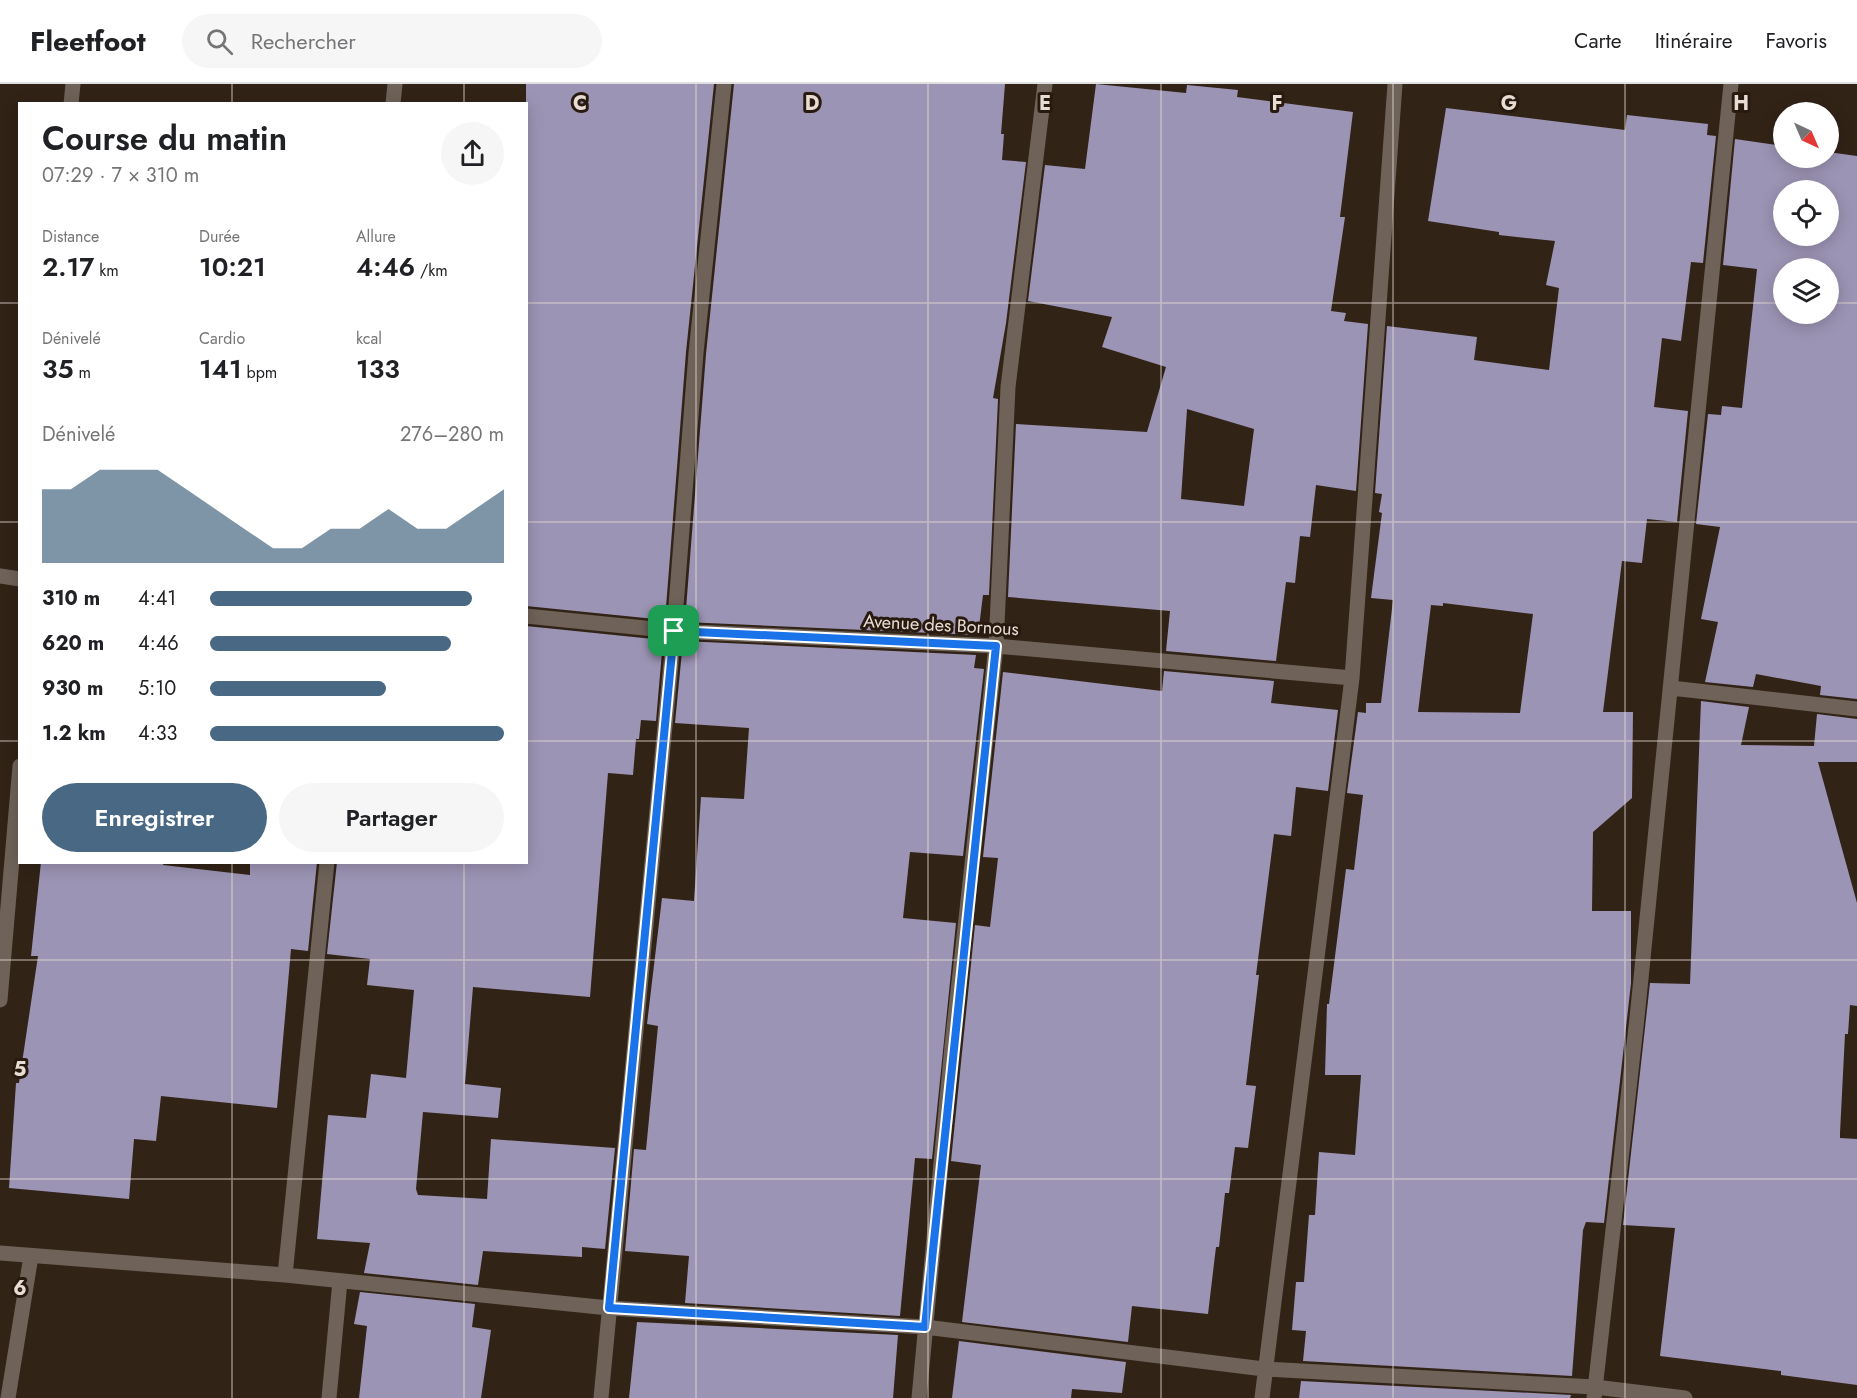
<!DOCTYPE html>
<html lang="fr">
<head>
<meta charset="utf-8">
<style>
	:root { --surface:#fff; --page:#f6f6f6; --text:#202124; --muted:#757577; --line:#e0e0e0; --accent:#486883 }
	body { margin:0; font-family:Jost,sans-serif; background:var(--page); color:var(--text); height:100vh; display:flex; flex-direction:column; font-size:22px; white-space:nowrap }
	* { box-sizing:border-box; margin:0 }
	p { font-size:20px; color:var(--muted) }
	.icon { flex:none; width:33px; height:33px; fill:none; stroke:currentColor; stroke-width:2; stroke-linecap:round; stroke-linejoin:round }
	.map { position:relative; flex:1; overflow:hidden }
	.panel { position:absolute; left:18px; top:18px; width:510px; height:762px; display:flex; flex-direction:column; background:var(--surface); border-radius:0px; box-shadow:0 3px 15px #0003 }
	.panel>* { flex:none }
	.needle { width:39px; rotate:136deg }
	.controls { position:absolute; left:1773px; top:18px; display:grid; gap:12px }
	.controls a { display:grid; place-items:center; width:66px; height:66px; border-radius:50%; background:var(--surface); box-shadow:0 3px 15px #0003; font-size:30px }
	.pin { position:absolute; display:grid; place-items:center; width:51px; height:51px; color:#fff; margin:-26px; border-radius:12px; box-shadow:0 3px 9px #0006 }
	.round { display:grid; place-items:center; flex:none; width:63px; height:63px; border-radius:32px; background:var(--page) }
	.summary { display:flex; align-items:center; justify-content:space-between; height:102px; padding:0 24px }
	h1 { font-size:33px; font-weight:600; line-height:45px }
	.metrics { display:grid; grid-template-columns:repeat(3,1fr); gap:9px; height:102px; padding:6px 24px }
	.metrics div { display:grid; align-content:center }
	.metrics b { font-size:26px; font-weight:600 }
	.metrics small { font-size:16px; font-weight:400 }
	.metrics p { font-size:16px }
	.chart { height:168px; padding:12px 24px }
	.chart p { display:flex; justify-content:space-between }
	.chart svg { width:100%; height:108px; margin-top:6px; fill:var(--accent); opacity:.7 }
	.action { display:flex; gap:12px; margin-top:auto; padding:12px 24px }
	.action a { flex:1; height:69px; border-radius:36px; background:var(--accent); color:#fff; font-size:24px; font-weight:600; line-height:69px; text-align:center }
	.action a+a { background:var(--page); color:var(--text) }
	ul { padding:0 24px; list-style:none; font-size:20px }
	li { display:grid; grid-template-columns:96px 72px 1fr; align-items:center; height:45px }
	li i { height:15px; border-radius:8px; background:var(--accent) }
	header { display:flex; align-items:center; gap:36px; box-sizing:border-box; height:84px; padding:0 30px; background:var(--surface); border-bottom:2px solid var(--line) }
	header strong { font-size:28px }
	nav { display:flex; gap:33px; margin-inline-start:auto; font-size:21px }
	.search { width:420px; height:54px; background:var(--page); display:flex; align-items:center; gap:15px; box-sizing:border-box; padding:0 21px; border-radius:33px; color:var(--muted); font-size:22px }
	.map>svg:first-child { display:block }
</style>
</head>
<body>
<header>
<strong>Fleetfoot</strong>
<div class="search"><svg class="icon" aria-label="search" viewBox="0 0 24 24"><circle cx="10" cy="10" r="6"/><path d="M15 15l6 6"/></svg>Rechercher</div>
<nav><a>Carte</a><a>Itinéraire</a><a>Favoris</a></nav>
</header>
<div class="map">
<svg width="1857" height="1314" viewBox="0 0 1857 1314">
	<rect width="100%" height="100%" fill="#322317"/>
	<!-- building -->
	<path fill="#9c94b4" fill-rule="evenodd" d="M526 0H714L686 268 665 536 526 522Z
		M734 0H1005L1001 50H1004L1002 76 1026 78 1006 239 993 314 998 315 989 511H983L978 551 685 538 706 270Z
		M1096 0 1186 9 1187 1 1238 6 1237 13 1353 28 1340 133H1345L1331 227 1346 229 1344 237 1368 240 1356 407 1316 401 1310 453 1300 452 1295 499 1286 498 1276 577 1166 567 1170 527 1008 513 1016 340 1147 348 1166 283 1102 263 1112 233 1028 217 1045 81 1085 85ZM1187 325 1254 345 1244 422 1181 415Z
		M1446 24 1625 46 1627 31 1708 40 1707 51 1716 52 1703 179 1691 178 1681 257 1662 254 1654 323 1688 327 1677 438 1647 435 1642 479 1622 477 1603 628H1633L1632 714 1593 748 1592 827H1631V899L1604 1139 1586 1138 1583 1146 1572 1292 1303 1277 1306 1247 1292 1246 1296 1198H1304L1309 1131H1315L1319 1068 1355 1071 1361 991H1325L1327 920H1329L1346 785 1354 786 1363 711 1347 709 1358 628 1366 629V619H1381L1393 516 1371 514 1382 429 1379 428 1382 410 1375 409 1387 242 1477 253 1474 276 1549 286 1559 204 1546 201 1555 157 1499 151V148L1428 137ZM1443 519 1533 530 1520 629 1418 628 1431 521 1443 522Z
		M1735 55 1784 62V74H1828V68L1857 72V615L1820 611 1821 602 1756 590 1753 603 1705 598 1718 538 1701 535 1720 443 1696 440 1708 330 1721 331 1722 322 1742 324 1757 185 1723 181ZM1784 106H1828V152H1784ZM1784 184H1828V230H1784Z
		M526 542 663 556 656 637 641 636 639 655H636L633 691 608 689 590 913 473 903 465 1000 501 1004 498 1034 423 1028 416 1105 418 1111 487 1115 491 1055 615 1064 605 1165 582 1163V1173L483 1167 478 1201 364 1189 370 1159 317 1155 328 1031 366 1034 371 990 406 994 414 906 367 901 370 875 327 870 337 778H526Z
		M683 557 976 571 974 584 984 585 963 772 910 768 903 834 956 839 932 1075 915 1074 900 1232 685 1219 689 1172 625 1167 634 1065 646 1066 658 942 647 940 662 814 694 817 701 713 744 715 749 644 675 639Z
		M1164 587 1274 597 1271 619 1338 626 1328 707 1296 703 1291 752 1274 750 1256 891H1259L1246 1001 1256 1002 1248 1064 1235 1063 1229 1109H1225L1219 1163H1216L1208 1230 1132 1222 1128 1258 962 1238 981 1081 951 1077 975 841 990 843 998 774 983 773 1003 588 1162 607Z
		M1701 617 1749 623 1741 661 1814 662 1817 630 1857 635V678H1818L1857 819V922L1850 921 1848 950H1845L1840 1049V1054L1857 1055V1301L1781 1291V1287L1660 1272 1675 1144 1623 1141 1650 899 1690 900Z
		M41 778H164L163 781 250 791V778H317L308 867 291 865 277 1024 161 1012 156 1057 134 1055 129 1115 9 1104 16 999H19L38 872H31Z
		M360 1208 475 1220 472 1243 491 1246 481 1314H359L367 1242 354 1240Z
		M637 1238 898 1251 893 1314H629Z
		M959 1257 1126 1278 1122 1309 1072 1305 1071 1314H952Z
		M1301 1297 1571 1311 1570 1314H1299Z"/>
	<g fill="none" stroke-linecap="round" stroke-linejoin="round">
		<!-- service -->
		<path stroke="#6f6359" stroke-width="15" d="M8 1314 31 1172
			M329 1314 340 1197"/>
		<!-- minor -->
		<path stroke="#6f6359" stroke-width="15" d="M71 20 73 0
			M393 20 395 0
			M0 492 20 495
			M526 532 674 547 996 562 1352 594
			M1671 604 1857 625
			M0 916 20 682
			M0 1169 285 1191 609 1224 925 1243 1264 1285 1595 1303 1685 1314
			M285 1191 327 778
			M601 1314 674 547 696 269 724 0
			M919 1314 952 962 996 562 1008 303 1045 0
			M1262 1314 1352 594 1395 0
			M1594 1314 1637 934 1731 0"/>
	</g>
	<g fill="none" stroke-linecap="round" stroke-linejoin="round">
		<!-- route casing -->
		<g stroke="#fff" stroke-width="12">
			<path id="route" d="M674 547 996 562 925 1243 609 1224Z"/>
		</g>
		<!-- route -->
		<use href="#route" stroke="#1a73e8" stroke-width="8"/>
	</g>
	<!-- grid -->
	<path fill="none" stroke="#e7ddd5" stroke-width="1.5" stroke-opacity="0.55" d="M232 0V20M464 0V20M696 0V1314M928 0V1314M1161 0V1314M1393 0V1314M1625 0V1314M0 219H20M526 219H1784M1828 219H1857M0 438H20M526 438H1857M0 657H20M526 657H1857M232 778V1314M464 778V1314M0 876H1857M0 1095H1857"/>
	<g text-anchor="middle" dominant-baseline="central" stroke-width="6" stroke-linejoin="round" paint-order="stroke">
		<!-- street labels -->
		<g font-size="18" fill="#e7ddd5" stroke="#281a0e">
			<text transform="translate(941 541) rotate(3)">Avenue des Bornous</text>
		</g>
	</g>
	<g font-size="20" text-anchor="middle" font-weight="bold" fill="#e7ddd5" stroke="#281a0e" stroke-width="6" stroke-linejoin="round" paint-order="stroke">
		<text x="580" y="26">C</text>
		<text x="812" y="26">D</text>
		<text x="1045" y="26">E</text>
		<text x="1277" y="26">F</text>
		<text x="1509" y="26">G</text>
		<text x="1741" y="26">H</text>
		<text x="20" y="992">5</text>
		<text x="20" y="1211">6</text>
	</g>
</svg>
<div class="controls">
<a><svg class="needle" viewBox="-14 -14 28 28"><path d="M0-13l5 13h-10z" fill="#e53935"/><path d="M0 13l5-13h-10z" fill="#757577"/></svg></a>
<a><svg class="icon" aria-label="locate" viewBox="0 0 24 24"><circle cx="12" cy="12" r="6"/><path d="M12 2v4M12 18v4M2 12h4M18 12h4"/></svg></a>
<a><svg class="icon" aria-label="layers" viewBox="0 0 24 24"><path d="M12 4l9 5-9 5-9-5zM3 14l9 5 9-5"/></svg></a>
</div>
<div class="pin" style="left:674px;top:547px;background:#1e9e55"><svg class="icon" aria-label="arrive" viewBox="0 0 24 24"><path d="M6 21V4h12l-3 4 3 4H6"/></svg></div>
<section class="panel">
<div class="summary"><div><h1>Course du matin</h1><p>07:29 · 7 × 310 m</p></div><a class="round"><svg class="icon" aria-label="share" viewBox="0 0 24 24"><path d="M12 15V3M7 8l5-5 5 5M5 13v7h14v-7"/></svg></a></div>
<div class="metrics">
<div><p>Distance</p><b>2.17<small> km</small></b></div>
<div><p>Durée</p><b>10:21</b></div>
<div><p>Allure</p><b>4:46<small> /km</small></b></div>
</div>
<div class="metrics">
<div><p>Dénivelé</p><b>35<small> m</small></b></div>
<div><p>Cardio</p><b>141<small> bpm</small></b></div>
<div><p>kcal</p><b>133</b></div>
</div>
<div class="chart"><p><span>Dénivelé</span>276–280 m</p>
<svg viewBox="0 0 160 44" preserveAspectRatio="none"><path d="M0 44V14L10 14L20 6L30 6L40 6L50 14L60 22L70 30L80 38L90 38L100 30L110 30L120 22L130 30L140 30L150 22L160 14V44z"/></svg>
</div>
<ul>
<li><b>310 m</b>4:41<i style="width:89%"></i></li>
<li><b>620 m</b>4:46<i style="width:82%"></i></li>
<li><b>930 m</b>5:10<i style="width:60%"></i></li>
<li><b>1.2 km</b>4:33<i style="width:100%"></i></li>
</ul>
<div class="action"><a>Enregistrer</a><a>Partager</a></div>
</section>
</div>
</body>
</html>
